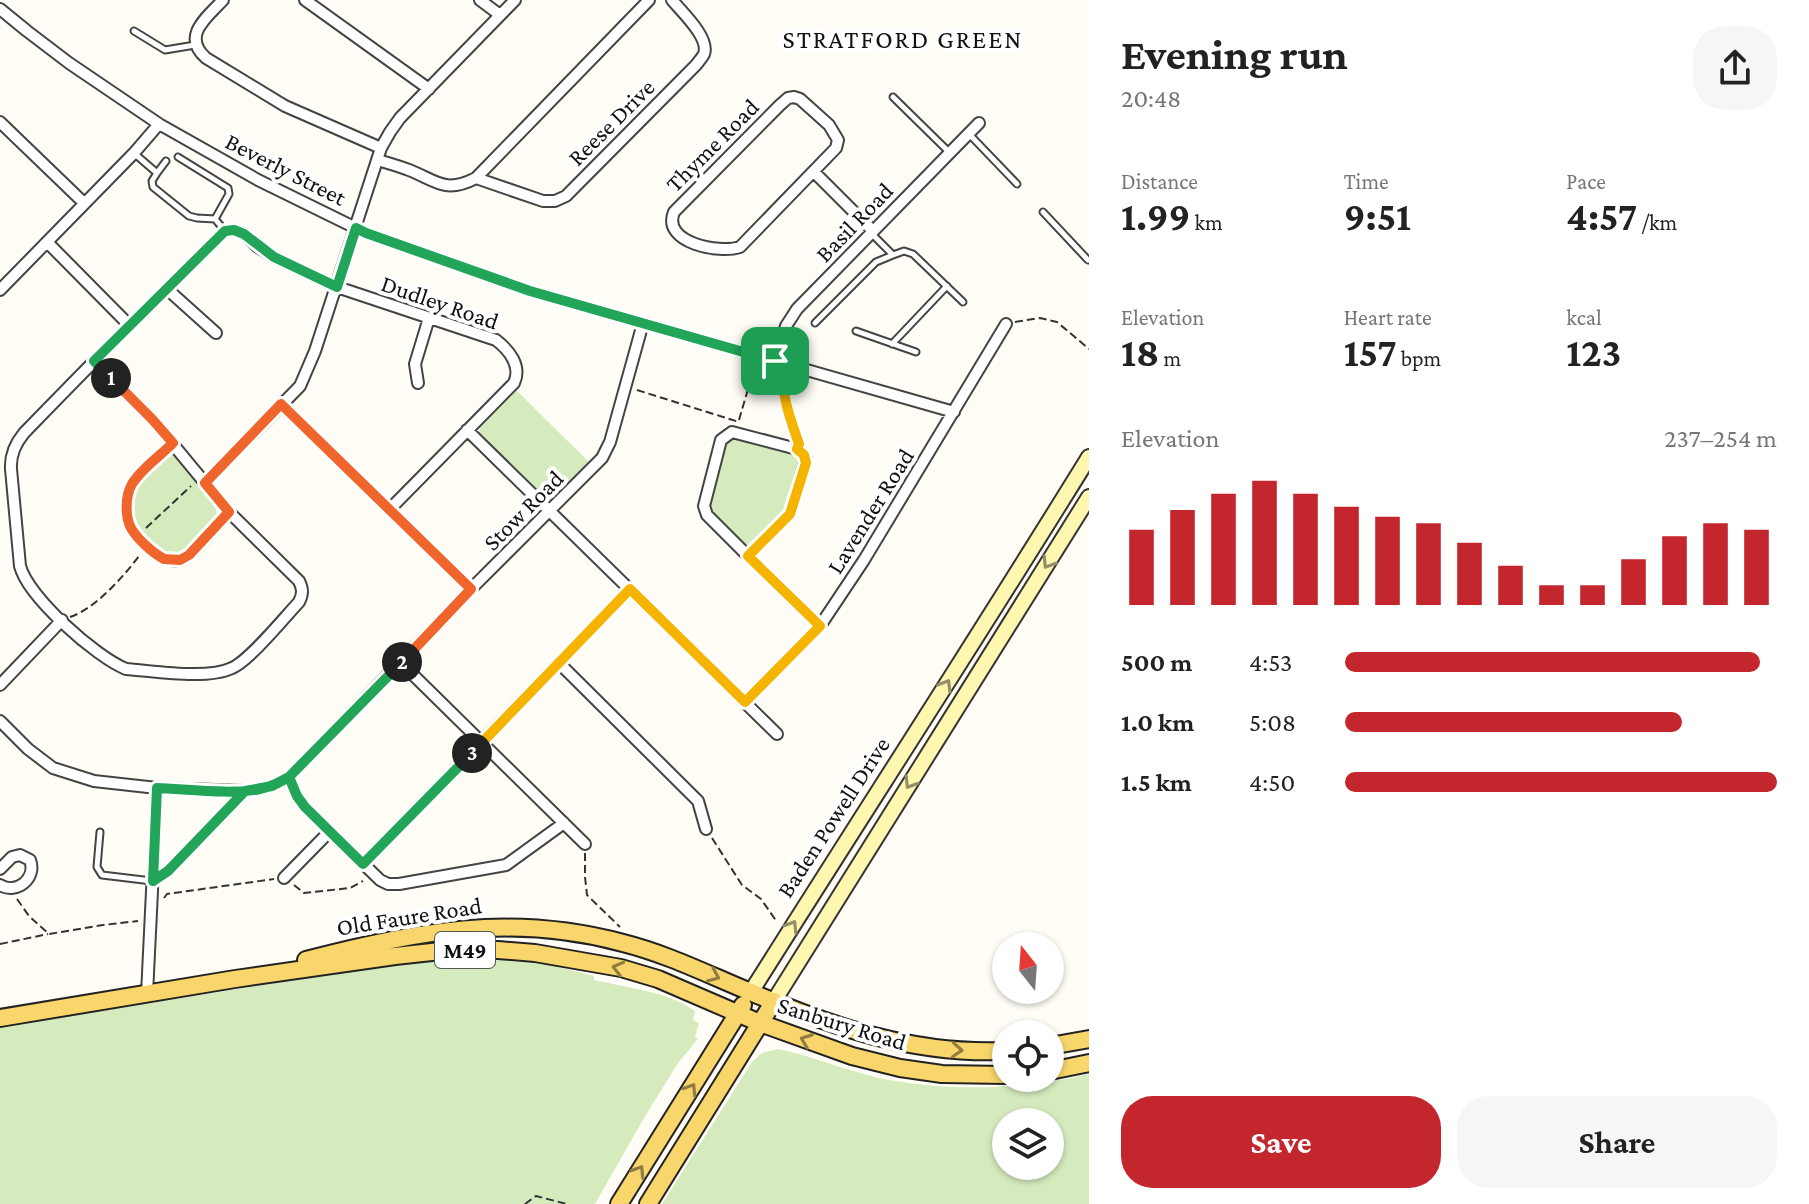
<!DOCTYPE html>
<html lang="en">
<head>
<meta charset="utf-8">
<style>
	:root { --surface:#fff; --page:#f6f6f6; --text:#222; --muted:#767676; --accent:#c4262e }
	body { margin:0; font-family:"Crimson Pro",serif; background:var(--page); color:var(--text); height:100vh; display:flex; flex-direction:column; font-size:30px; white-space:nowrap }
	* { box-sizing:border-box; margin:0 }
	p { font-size:26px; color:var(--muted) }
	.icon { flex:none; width:44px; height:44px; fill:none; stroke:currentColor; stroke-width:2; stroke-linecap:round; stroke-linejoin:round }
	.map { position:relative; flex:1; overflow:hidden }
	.drawer { display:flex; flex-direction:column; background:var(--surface); width:720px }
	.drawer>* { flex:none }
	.needle { width:52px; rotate:343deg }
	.buttons { position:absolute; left:992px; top:932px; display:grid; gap:16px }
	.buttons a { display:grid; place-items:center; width:72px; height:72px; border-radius:50%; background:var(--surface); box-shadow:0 2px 6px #0004; font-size:40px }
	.pin { position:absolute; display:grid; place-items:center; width:68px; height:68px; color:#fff; margin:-34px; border-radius:16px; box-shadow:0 4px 12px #0006 }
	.km { position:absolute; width:40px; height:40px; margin:-20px; border-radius:50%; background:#222; color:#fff; font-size:22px; line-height:40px; text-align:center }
	.round { display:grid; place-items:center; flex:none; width:84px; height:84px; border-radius:32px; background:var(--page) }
	.summary { display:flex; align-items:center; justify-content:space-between; height:136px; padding:0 32px }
	h1 { font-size:44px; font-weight:700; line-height:60px }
	.stats { display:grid; grid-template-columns:repeat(3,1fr); gap:12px; height:136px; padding:8px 32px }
	.stats div { display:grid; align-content:center }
	.stats b { font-size:40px; font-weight:700 }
	.stats small { font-size:22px; font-weight:400 }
	.stats p { font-size:22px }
	.chart { height:224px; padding:16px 32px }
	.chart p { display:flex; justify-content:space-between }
	.chart svg { width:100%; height:144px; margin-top:8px; stroke:var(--accent); stroke-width:6 }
	.button { display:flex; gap:16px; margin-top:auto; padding:16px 32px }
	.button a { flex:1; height:92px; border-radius:32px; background:var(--accent); color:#fff; font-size:32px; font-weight:700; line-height:92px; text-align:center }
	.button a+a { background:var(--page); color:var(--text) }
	ul { padding:0 32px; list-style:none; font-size:26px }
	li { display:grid; grid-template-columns:128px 96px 1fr; align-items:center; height:60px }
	li i { height:20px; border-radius:10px; background:var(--accent) }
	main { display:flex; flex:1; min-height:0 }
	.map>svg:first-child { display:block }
</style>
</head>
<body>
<main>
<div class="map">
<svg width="1089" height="1204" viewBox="0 0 1089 1204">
	<rect width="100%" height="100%" fill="#fffdf5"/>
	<!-- grass -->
	<path fill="#d5ebbd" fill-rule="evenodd" d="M515 389 591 464 554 500 545 499 479 434 480 425Z
		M733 437 795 454 801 460 788 507 784 513 752 546 743 544 710 512 708 504 726 443Z
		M169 454H174L179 457 216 506 217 519C208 528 192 550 181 555 167 561 142 539 135 527 131 520 129 504 131 496 134 483 157 461 169 454Z
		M500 960 547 964 594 976V980C627 988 667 991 695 1011L693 1020 699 1023 695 1037 698 1039 678 1063 644 1118 595 1204H0V1027L363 969 416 962Z
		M778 1049C812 1056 845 1070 879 1078 946 1092 1023 1090 1089 1074V1204H662L752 1062 762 1053ZM1006 1122H1050V1166H1006Z"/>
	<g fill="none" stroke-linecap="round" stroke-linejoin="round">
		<!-- service casing -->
		<g stroke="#444" stroke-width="9">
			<path id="service" d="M134 31 165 50 195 45
				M893 97 949 152
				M969 134 1017 184
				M135 154 157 173 152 181 153 187 189 216 197 218 215 219 225 231
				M178 157 228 188 229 194 215 219
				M157 173 166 161
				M1043 212 1088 260
				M871 233 893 255 904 251 913 254 963 302
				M815 323 876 262 893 255
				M856 331 916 352
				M892 344 947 286
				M100 832 97 867 102 875 152 881"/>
		</g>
		<!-- minor casing -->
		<g stroke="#444" stroke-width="14">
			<path id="minor" d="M223 0C207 17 181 36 206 58L285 106 381 148
				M305 0 429 89
				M480 0 500 15
				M0 9 27 31 69 63 159 124 258 180 366 233 530 291 954 412
				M794 97 800 99 829 125 838 140 836 148 740 247C720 254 661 243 674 212L780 105 788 98Z
				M0 122 84 203
				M378 160C388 163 399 166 409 170 437 181 445 194 476 178L649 0
				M814 172 873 231
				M476 178 543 201H555L566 196 696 65C699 61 702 58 704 54 710 38 682 12 672 0
				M47 242 130 326
				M167 289 216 333
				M0 290 134 153 159 124
				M94 361 152 419 229 512 299 581C303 589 303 594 299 602 284 618 250 660 232 668 207 680 155 671 126 669 96 657 28 597 20 566L11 469C10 455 15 444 24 433 90 365 157 297 225 231L234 230 244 234 258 247 274 257 337 287 496 340C509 350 522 366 514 383L390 509
				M775 361 786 326 797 309 979 123
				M418 383 415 364 429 318
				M281 404 471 589
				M467 430 777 734
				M732 432 797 449 801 451 806 459 790 514 748 556 707 515 704 506 721 440Z
				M173 443C160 455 133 476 128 493 125 503 126 520 132 529 140 543 164 565 181 560 194 555 218 523 229 512
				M205 483 300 386 315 351 381 148 390 132 400 118 515 0
				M748 556 820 626
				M401 663 585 844
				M559 663 698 801 706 829
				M0 685 62 620
				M745 702 820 626 864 560 1006 324
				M0 721 28 749 53 768 94 781 157 788 245 791 272 786 289 777 471 589 602 458 610 442 643 323
				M289 777 297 796 305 807 380 880 388 884H399L506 865 564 823
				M363 864 630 589
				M0 869 12 857 20 855 30 860C37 878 17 895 0 885
				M284 878 330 831
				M147 994 157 788"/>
		</g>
		<!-- secondary casing -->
		<g stroke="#333" stroke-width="18">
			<path id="secondary" d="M751 992C863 814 978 637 1089 457
				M774 1001 1089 497"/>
		</g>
		<!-- primary casing -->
		<g stroke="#222" stroke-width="20">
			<path id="primary" d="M306 960C416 931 511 913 623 943 667 954 707 974 748 991 833 1027 913 1055 1006 1051
				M0 1018 235 979 395 956 450 950H498L535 953 621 968 658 979 760 1023 852 1056 900 1068 942 1074 1006 1075
				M1050 1046 1089 1039
				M1050 1071 1089 1063
				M619 1204 743 1005
				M648 1204 774 1001"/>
		</g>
		<!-- path -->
		<path stroke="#333" stroke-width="2" stroke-dasharray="8 4" stroke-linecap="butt" d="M1015 322 1040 318 1057 322 1089 349
			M783 373 785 401 796 437
			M637 390 739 422
			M739 420 755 365
			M146 528 191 486
			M70 617C95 609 124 576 139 556
			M712 838 742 885 761 899 777 922
			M585 853V877L587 895 620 927
			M164 874 236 802
			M294 885 304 893 350 888 363 881
			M164 898 167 894 274 879
			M17 899 29 916 49 934 103 925 138 921
			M0 944 48 934
			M525 1204 536 1196 567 1204"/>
		<!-- service -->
		<use href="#service" stroke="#fff" stroke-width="5"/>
		<!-- minor -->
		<use href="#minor" stroke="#fff" stroke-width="10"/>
		<!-- secondary -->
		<use href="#secondary" stroke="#fff6b0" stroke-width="14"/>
		<!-- primary -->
		<use href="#primary" stroke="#f9d66b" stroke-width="16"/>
	</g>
	<!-- one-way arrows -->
	<defs><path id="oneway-chevron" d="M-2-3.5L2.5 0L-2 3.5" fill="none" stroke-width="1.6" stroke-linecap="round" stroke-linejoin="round" transform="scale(2)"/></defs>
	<g stroke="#948f68">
		<use href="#oneway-chevron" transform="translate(1048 563) rotate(122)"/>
		<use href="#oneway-chevron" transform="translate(946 685) rotate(-59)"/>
		<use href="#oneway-chevron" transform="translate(910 783) rotate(122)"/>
		<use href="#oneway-chevron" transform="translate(792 926) rotate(-58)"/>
	</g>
	<g stroke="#917d42">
		<use href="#oneway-chevron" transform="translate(618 968) rotate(-166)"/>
		<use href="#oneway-chevron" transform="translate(714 976) rotate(23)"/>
		<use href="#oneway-chevron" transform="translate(806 1040) rotate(-159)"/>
		<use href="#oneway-chevron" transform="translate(957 1050) rotate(4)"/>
		<use href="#oneway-chevron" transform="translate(691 1089) rotate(-58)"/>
		<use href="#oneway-chevron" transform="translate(639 1171) rotate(-58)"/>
	</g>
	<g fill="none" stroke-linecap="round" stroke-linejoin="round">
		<!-- split-1 casing -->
		<g stroke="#fff" stroke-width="16">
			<path id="split-1" d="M111 378 94 361 225 231 234 230 244 234 274 257 337 287 356 228 366 233 530 291 775 361"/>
		</g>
		<!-- split-2 casing -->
		<g stroke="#fff" stroke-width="16">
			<path id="split-2" d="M111 378 152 419 173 443C160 456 141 469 132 484 125 496 125 517 131 528 138 540 153 553 164 559L180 560 189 555 229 512 205 483 281 404 471 589 402 662"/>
		</g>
		<!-- split-3 casing -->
		<g stroke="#fff" stroke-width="16">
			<path id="split-3" d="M402 662 289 777 272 786 245 791 168 871 153 881 157 788C186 789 233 795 260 789 271 787 280 782 289 777L297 796 305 807 363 864 472 753"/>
		</g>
		<!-- split-4 casing -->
		<g stroke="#fff" stroke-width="16">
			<path id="split-4" d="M472 753 630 589 745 702 820 626 748 556 790 514 806 463 804 455 797 449 799 444C790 418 779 391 785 364L775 361"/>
		</g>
		<!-- split-1 -->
		<use href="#split-1" stroke="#22a559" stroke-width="10"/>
		<!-- split-2 -->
		<use href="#split-2" stroke="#f0652b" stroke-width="10"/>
		<!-- split-3 -->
		<use href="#split-3" stroke="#22a559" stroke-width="10"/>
		<!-- split-4 -->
		<use href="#split-4" stroke="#f5b400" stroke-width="10"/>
	</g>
	<g text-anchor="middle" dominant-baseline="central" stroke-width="8" stroke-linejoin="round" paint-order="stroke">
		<!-- shield labels -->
		<rect fill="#fff" stroke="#585858" stroke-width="2" x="435" y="932" width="60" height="36" rx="6"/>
		<g font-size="22" font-weight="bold" fill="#111">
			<text x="465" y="950">M49</text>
		</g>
		<!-- street labels -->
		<g font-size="24" fill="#111" stroke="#fff">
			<text transform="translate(611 122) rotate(-45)">Reese Drive</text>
			<text transform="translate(712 145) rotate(-45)">Thyme Road</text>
			<text transform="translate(286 169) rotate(27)">Beverly Street</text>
			<text transform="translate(854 222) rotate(-46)">Basil Road</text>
			<text transform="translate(440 302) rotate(19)">Dudley Road</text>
			<text transform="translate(523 510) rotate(-45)">Stow Road</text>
			<text transform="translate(870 511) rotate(-58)">Lavender Road</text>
			<text transform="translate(833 817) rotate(-57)">Baden Powell Drive</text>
			<text transform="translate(409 916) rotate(-9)">Old Faure Road</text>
			<text transform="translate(842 1023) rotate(17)">Sanbury Road</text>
		</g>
		<!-- neighbourhood labels -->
		<g font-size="26" letter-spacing="2" fill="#111" stroke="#fff">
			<text x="903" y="39">STRATFORD GREEN</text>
		</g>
	</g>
</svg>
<div class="buttons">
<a><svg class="needle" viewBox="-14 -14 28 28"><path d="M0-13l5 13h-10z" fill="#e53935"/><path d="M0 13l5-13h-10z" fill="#767676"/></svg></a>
<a><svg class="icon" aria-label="locate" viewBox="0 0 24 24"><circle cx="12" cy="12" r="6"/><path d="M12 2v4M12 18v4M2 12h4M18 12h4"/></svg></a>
<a><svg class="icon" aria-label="layers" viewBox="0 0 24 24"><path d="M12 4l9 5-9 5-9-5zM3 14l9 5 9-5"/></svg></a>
</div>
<div class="pin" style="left:775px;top:361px;background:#1e9e55"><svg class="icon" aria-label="arrive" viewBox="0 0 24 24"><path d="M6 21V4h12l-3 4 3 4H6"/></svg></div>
<b class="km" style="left:111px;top:378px">1</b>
<b class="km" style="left:402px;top:662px">2</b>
<b class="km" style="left:472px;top:753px">3</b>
</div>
<section class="drawer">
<div class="summary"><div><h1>Evening run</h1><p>20:48</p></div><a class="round"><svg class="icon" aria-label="share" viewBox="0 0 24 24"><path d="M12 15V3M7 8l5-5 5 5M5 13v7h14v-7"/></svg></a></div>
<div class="stats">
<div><p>Distance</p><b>1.99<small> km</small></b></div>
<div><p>Time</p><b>9:51</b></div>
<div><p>Pace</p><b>4:57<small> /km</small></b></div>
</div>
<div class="stats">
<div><p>Elevation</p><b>18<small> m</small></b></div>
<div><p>Heart rate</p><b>157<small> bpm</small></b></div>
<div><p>kcal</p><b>123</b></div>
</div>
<div class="chart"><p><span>Elevation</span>237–254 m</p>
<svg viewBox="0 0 160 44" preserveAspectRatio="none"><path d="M5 44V21M15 44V15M25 44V10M35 44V6M45 44V10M55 44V14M65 44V17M75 44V19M85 44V25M95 44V32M105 44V38M115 44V38M125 44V30M135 44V23M145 44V19M155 44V21"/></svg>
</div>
<ul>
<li><b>500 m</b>4:53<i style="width:96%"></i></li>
<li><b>1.0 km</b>5:08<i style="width:78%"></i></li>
<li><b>1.5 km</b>4:50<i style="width:100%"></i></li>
</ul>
<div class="button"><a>Save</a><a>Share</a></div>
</section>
</main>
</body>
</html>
